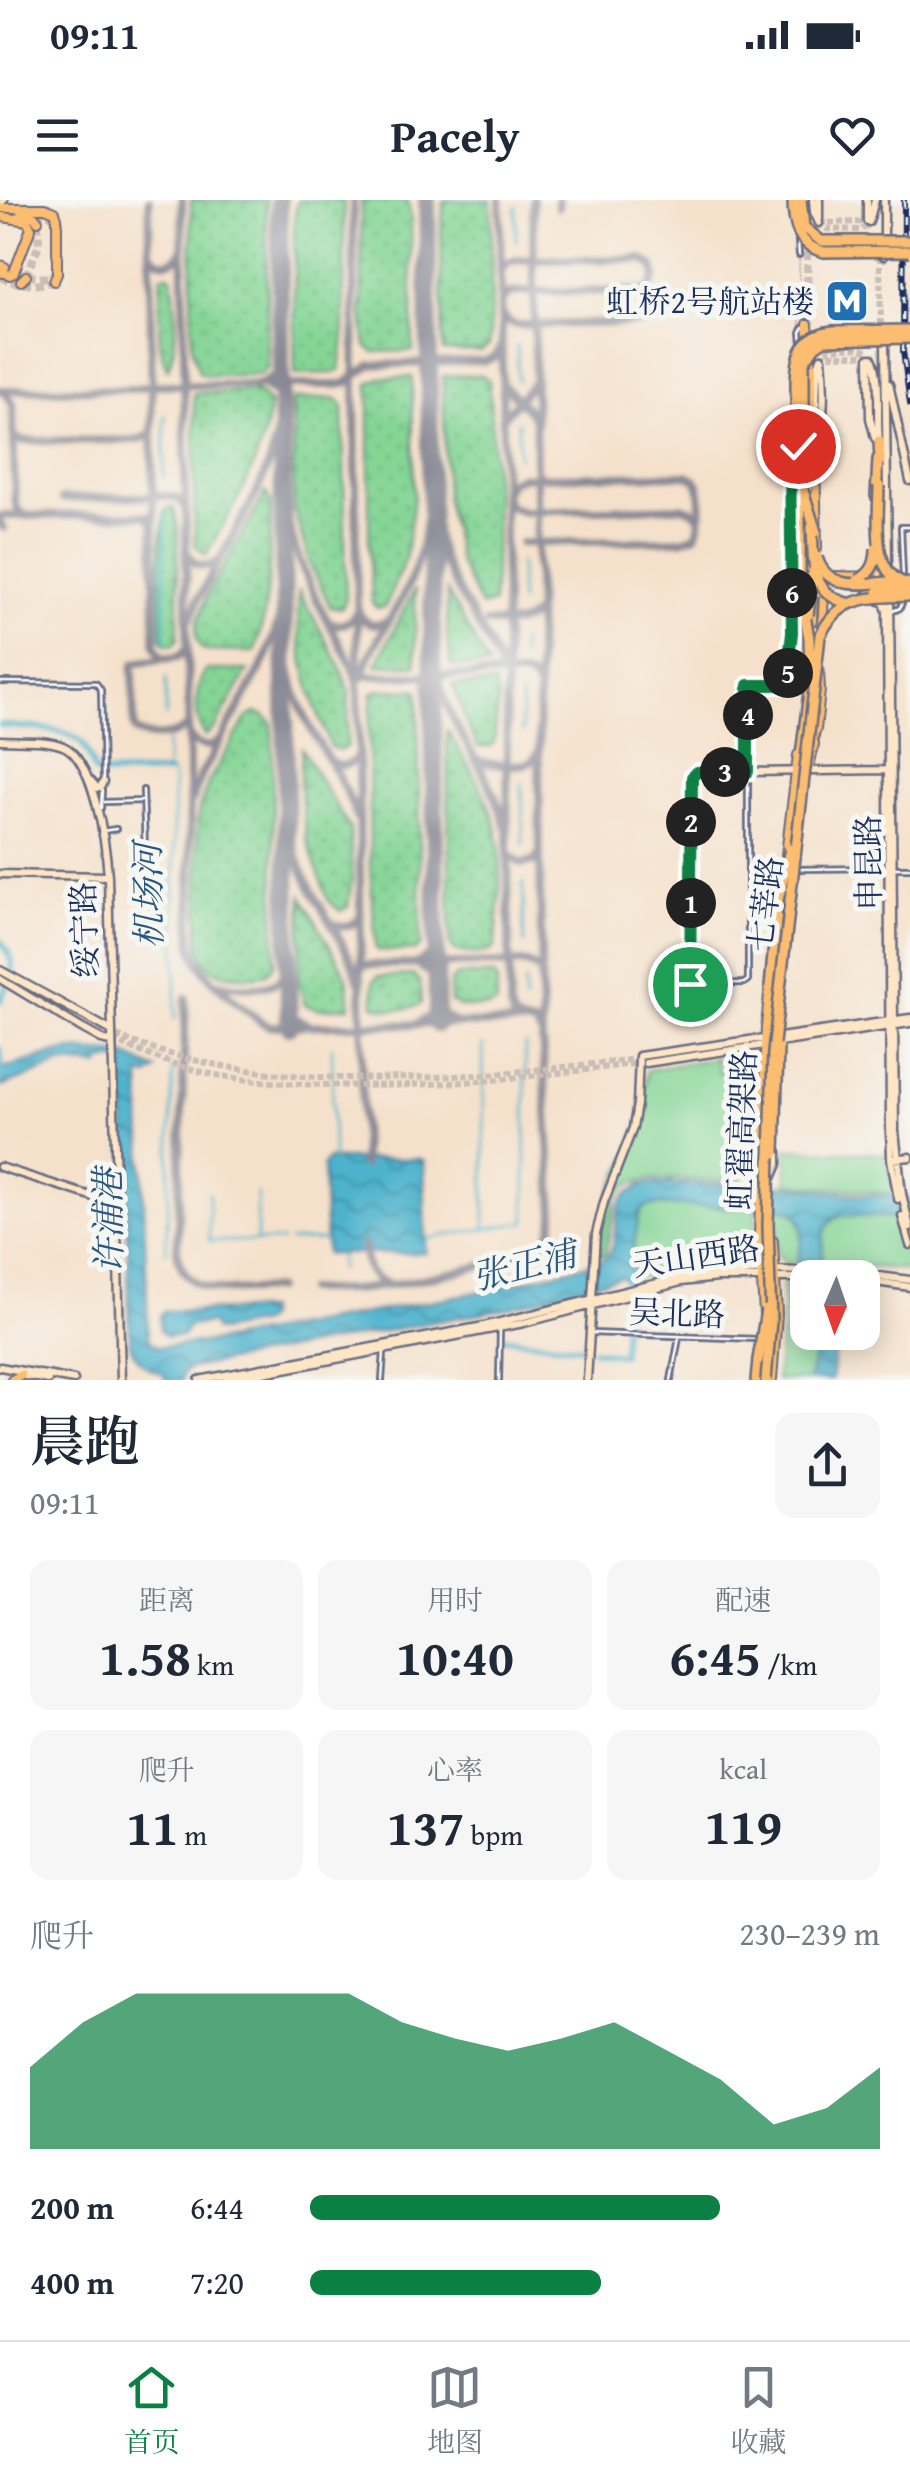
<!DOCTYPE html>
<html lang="zh">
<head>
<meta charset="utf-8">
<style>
	:root { --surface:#fff; --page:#f6f6f7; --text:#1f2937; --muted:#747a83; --line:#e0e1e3; --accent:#0b8043 }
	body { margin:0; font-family:"Gentium Book Plus","Noto Serif SC",serif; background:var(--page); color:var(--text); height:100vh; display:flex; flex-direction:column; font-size:38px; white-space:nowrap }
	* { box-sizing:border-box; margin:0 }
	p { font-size:32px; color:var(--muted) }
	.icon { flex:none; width:55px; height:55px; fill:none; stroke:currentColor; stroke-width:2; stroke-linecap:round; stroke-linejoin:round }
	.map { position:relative; height:1180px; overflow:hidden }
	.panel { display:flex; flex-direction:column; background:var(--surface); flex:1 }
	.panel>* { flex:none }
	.needle { width:65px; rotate:182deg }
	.controls { position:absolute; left:790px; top:1060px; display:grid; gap:20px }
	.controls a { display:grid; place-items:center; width:90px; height:90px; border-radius:20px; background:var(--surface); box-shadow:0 5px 25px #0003; font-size:50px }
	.pin { position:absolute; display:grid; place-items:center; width:85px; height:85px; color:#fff; margin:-42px; border:5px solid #fff; border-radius:50%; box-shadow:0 2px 10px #0007 }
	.km { position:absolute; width:50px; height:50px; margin:-25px; border-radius:50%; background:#222; color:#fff; font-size:28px; line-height:50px; text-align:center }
	.round { display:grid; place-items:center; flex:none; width:105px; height:105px; border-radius:20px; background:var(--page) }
	.head { display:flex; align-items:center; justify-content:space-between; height:170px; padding:0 30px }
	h1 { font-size:55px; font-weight:600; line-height:75px }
	.stats { display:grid; grid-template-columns:repeat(3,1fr); gap:15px; height:170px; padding:10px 30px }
	.stats div { display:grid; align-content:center; border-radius:20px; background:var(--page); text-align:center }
	.stats b { font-size:50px; font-weight:600 }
	.stats small { font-size:28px; font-weight:400 }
	.stats p { font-size:28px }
	.chart { height:280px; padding:20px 30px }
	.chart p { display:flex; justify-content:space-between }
	.chart svg { width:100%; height:180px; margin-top:10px; fill:var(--accent); opacity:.7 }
	ul { padding:0 30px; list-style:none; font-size:32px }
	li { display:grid; grid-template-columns:160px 120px 1fr; align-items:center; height:75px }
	li i { height:25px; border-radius:12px; background:var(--accent) }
	.status { display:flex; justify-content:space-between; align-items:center; height:70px; padding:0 50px; background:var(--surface); direction:ltr }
	.status svg { height:28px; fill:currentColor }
	header { display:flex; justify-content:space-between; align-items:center; height:130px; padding:0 30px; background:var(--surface); font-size:45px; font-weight:600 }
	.dock { display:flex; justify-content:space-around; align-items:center; height:140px; border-top:2px solid var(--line); background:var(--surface); font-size:28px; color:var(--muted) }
	.dock a { display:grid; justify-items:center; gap:5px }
	.dock .active { color:var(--accent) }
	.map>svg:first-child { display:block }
</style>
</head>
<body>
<div class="status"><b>09:11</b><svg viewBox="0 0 49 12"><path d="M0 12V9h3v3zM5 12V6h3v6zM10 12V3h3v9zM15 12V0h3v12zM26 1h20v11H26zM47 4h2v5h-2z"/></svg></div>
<header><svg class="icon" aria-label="menu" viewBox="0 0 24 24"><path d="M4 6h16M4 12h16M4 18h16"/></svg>Pacely<svg class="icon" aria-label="heart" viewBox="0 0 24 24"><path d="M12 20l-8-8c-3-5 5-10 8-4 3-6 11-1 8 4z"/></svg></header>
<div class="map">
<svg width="910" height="1180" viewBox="0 0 910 1180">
	<defs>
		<pattern id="grass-dots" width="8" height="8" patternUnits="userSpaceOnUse" patternTransform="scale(2.5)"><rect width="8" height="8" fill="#85d595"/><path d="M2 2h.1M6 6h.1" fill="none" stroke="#72b783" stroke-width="1.8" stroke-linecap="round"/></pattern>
		<pattern id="water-waves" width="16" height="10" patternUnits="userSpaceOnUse" patternTransform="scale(2.5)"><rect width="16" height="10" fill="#4db3cc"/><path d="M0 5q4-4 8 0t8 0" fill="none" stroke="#3f92a9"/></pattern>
	</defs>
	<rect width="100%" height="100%" fill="#f6f6f2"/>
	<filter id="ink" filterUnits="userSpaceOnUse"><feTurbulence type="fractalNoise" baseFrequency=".01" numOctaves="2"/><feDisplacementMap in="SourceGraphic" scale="20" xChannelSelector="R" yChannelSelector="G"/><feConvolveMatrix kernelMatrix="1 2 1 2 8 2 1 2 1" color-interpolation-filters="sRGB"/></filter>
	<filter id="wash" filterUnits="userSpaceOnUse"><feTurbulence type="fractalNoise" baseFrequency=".0048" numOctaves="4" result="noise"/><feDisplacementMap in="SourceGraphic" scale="40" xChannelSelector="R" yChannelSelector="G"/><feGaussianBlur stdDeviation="2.25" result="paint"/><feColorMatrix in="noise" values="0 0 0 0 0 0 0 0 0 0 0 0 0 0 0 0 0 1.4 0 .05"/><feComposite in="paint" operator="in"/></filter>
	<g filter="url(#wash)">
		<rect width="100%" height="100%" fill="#f5e1cb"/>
		<!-- grass -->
		<path fill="url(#grass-dots)" stroke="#50827a" stroke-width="2.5" d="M191 0H266L268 166 264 172 258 175H205L199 172 192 147Z
			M298 0H344V139L340 170 334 173 295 174 294 20Z
			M361 0H408L411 18 413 151 374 152 366 146 362 115Z
			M444 0H491L492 111 489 146 481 151H443L441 29Z
			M165 74 172 77C176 107 179 140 168 169 155 150 160 100 161 77Z
			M481 175 489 180C494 254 499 329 493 403L481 407 459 362 446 298 443 176Z
			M412 177 414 298 405 360 385 407 377 408 372 403 369 340V184L380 178Z
			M257 191 270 204C263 262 234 306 206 355L195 345 194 193Z
			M333 198 339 200 343 205 346 399 342 407 331 408 310 364 294 310 293 199Z
			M266 292 271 303C269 353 272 405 254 452L208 451 202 449 196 438 197 424 207 396Z
			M170 307 174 309 178 329V439L173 445 167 444 161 439C161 397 156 350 166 309Z
			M415 389 416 465H376Z
			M299 391 338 462 349 491 347 547 340 550 331 547C310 497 294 445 299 391Z
			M447 391 489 466H451L447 436Z
			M206 470H248L215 528 205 536C194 520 194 485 206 470Z
			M495 484 498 500 494 543 489 547H478L466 522 453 485Z
			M377 490H418L421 745 415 750 381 751 376 749 370 669 369 526 372 493Z
			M255 513 263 515 272 523 275 762C268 778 257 777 241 776 221 776 203 770 199 747L197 630 199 609 209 581 244 522 248 517Z
			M447 529C463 558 484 588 494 620 505 651 499 714 495 747 486 756 466 753 454 750L450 744Z
			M302 549 350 629 352 678 348 707 340 711 328 700 306 638 300 584Z
			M302 696 347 777 350 807 318 809 305 805 299 784Z
			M413 775 420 782 421 804C409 810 386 812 374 805L373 782 377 777Z
			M457 775H494L497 781V803L491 807H459L455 803H451L450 782Z"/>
		<!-- park -->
		<path fill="#85d595" stroke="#50827a" stroke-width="2.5" d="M716 858 718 872 743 868 741 981 649 979 627 985 616 998 605 1054 598 1057 602 1019 611 991 629 954 639 922 647 870Z
			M787 949 883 954 888 959 894 994 787 984Z
			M651 1005 754 1008 756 1009V1059L753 1061 674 1069 633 1079 631 1063 639 1015 643 1008Z
			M779 1008C808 1010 804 1041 796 1062L785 1063 778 1055 776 1010Z
			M842 1015 898 1018 909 1066 908 1070 823 1063C820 1044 821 1023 842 1015Z
			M788 1082 794 1083 807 1122 808 1132 810 1133 814 1157 809 1180H776L783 1122V1084Z"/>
		<!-- water -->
		<path fill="url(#water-waves)" stroke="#347195" stroke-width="2.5" d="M73 850 123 854 156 870 148 876 140 874 148 1135 150 1142 159 1147 219 1141 483 1091 601 1061C630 1045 596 998 648 983L777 985 859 995 910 997V1018L842 1015 831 1020 824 1032 820 1077 808 1078 807 1122C803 1110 797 1097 795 1084 792 1064 816 1022 790 1010 779 1005 766 1013 751 1007L651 1005 643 1008 639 1015 631 1063 633 1081 625 1083 623 1077H619L508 1108 190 1168 183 1173 182 1180H165L164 1174C146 1169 138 1163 130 1145L123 864 114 859 101 861 99 866 63 863 1 887 0 868C26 864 47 852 73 850Z
			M328 959H421L424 961 426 1053 326 1054 323 965Z
			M267 1110V1118L261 1123 219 1131 215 1130 211 1123 188 1126 183 1136 167 1137 160 1131V1115L165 1111Z
			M810 1133H830L835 1151 831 1180H809L814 1157Z"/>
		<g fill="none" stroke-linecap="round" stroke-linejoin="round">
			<!-- stream -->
			<path stroke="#4db3cc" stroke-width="2.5" d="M516 7V42
				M517 146 518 181
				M518 222 519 258
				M164 277 165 215
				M164 311 165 440
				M520 362V402
				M521 455V442
				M166 478V516
				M521 495 522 532
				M167 542V572H171L173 577 176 786 175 819
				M522 582 523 643
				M523 683 524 743
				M525 782V801
				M483 845 485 1027
				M332 847 333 956
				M209 993V1041H282
				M257 993V1041
				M437 1037 526 1022 525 844
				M427 1039 434 1038
				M290 1041 324 1040
				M166 1052 173 868
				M340 1070V1055"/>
			<!-- canal -->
			<path stroke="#4db3cc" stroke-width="5" d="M505 1138 585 1148
				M593 1150 622 1155 628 1078"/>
			<!-- river -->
			<path stroke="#4db3cc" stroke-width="6" d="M0 525C22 528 65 526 81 542 89 551 91 562 95 572L99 574 167 572
				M0 741C21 767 12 773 0 801
				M0 849 2 876"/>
			<!-- taxiway -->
			<path stroke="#888894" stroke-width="8" d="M149 0 155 445 160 455 170 459
				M182 0 191 741C195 775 237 801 261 822L269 826 524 823 535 825 541 833
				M353 0 363 965
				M422 0 427 45
				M500 0 510 808 513 817 520 822
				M558 7V0
				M429 20 432 0
				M280 32 283 0
				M152 54C160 65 174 64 181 52
				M502 70 507 63 517 60 642 59 653 66 655 76 651 86 641 91
				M502 101 509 94 516 92 641 91 652 97 656 107 651 119 640 123 516 125 509 122 503 116
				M262 183 276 174 281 161
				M504 185 529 211 534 219
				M0 190 130 189 155 185H339L346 183 371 165 485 161 495 157 501 146
				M4 192 13 203 15 301 18 310 25 315
				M503 218 533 183
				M13 232 16 238 23 241 137 240 146 237 151 232
				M524 276 511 281 504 294 509 306 526 312
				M519 277 687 275C690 277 693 278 695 280 704 289 701 325 696 335L682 340 521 343
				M283 292C292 363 317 401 350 462L356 478
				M430 292C433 321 437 351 451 377 467 410 491 441 503 476
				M62 299 168 296 177 298 184 305
				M521 311 682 307 693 311 699 318
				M0 316 140 315 147 316 152 323
				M0 323 4 328
				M187 352 196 364 205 366 215 362
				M191 418 198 399 257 292 271 259 282 205 276 194 264 186
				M326 419C340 430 352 423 358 408 361 423 375 428 387 421
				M487 423C506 423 527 428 537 410
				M284 429C288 461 293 492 307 521 323 554 346 584 357 619
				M432 430C434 461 440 492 454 521 471 555 496 588 505 625
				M188 447 178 457 139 462 135 463 133 467 134 527 136 532C152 539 176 538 188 525
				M363 476 524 475 532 479 538 487
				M362 478C369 448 391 420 405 392 419 365 424 336 428 306
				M190 537C198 548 210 550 220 540
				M328 560C339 569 351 567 358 555
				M477 560C488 565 523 568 532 561 535 559 536 556 538 553
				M286 598C288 627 294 656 308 683 324 716 348 746 359 782
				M193 600 199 579 266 459 279 419 284 375
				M509 655 522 664 534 661 538 655
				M331 722C342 730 354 727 361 715
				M417 763 431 754 435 739
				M362 765 527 763 540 771
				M417 765 431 774 436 787
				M220 783C235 787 268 791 280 779 285 774 286 769 288 763
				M186 798 177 1051C184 1102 239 1089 276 1089
				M436 801 441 814 455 823
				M289 804 295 817 307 824
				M418 823 429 817 436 801
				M364 1044C365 1064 366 1078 387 1083
				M308 1090C326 1090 345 1091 363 1089 393 1085 525 1061 543 1043 551 1036 553 1026 554 1015L542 839 533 0"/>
			<!-- runway -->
			<path stroke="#888894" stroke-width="18" d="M279 0 289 826
				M427 0 437 824"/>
		</g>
	</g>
	<g filter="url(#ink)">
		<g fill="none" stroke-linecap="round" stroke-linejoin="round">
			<!-- street-tunnel -->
			<path stroke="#c9bdb5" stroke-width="2.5" stroke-dasharray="2.5 1" stroke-linecap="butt" d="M799 56 800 125"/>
			<!-- secondary-tunnel -->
			<path stroke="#c9bdb5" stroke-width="6" stroke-dasharray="6 3" stroke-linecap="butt" d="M819 23 827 29 860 30 866 27 869 22
				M820 23 867 22
				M880 56 881 132
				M821 158 827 155H866L871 158
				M822 158 824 151C837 148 858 145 868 152L869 158
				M100 829C263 902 471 878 645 858
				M97 833C132 849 168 864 206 873 246 881 287 884 328 885 434 889 537 876 642 863"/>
			<!-- primary-tunnel -->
			<path stroke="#c9bdb5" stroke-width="8" stroke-dasharray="8 4" stroke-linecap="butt" d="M0 13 49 14 54 17V22
				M807 52 808 124
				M5 67C21 73 34 79 51 77L55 71
				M26 76 39 45 38 21
				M0 77C17 85 37 87 54 81
				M804 257 807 214"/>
			<!-- street casing -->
			<g stroke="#676d84" stroke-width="8">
				<path id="street" d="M798 41 799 55
					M802 143 801 132 804 127
					M805 236 807 257
					M808 265 810 292
					M903 377 901 327H910
					M893 411 900 408 903 400
					M0 482 96 483 101 490 103 578
					M747 572H697L691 577 690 784 744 783 748 780V485H786L792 433 791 246H796
					M143 590 145 650
					M104 602 141 601
					M101 608 102 591
					M102 631 116 629
					M896 668H910
					M796 669 888 668
					M591 1133 758 1139
					M382 1180 384 1152
					M499 1180 500 1130
					M671 1180 679 1138"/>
			</g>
			<!-- secondary casing -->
			<g stroke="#676d84" stroke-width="11">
				<path id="secondary" d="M813 0 814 12 819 23
					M819 0V19
					M884 0V56
					M0 4 4 0
					M867 21V0
					M869 22 875 0
					M885 143 888 361
					M869 158 870 218 875 238
					M872 158C882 180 876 215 879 241
					M889 184 910 281
					M815 243 817 170 821 158
					M815 253C826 224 825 189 822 158
					M890 394 895 931 902 994 910 1028
					M866 396 875 388 885 365
					M876 399 884 403 887 411 890 926 891 959 898 999
					M0 540C20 541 45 539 63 546 94 559 106 645 108 676L121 1180
					M748 572 886 570
					M91 581 97 588H100L103 582
					M0 674 108 676
					M0 770 112 831
					M0 779 83 829 105 841 112 842
					M773 838 910 818
					M646 863 910 823
					M893 959 910 957
					M0 967 103 1000 116 1001
					M772 978 778 964V952
					M902 1016 910 1045
					M862 1080 910 1087
					M0 1167 74 1180
					M20 1175 48 1180
					M199 1180 484 1126 690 1075 774 1070 855 1073 910 1080
					M227 1180 524 1123 681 1082 718 1078H808
					M587 1180 596 1034 604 1002 633 928 637 904 639 856 756 839 765 840"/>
			</g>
			<!-- primary casing -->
			<g stroke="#676d84" stroke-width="12">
				<path id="primary" d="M0 8H45L55 12 57 18V74L54 81
					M20 16H34L38 21
					M0 65 5 67
					M0 72 10 75 14 72 31 28 27 21 3 17
					M21 81 26 76
					M808 124 812 168 810 241 815 254 817 348
					M804 257 806 380 808 397
					M833 376C858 376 872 382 886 358
					M812 421 813 395 819 391 824 395 822 430
					M816 530 820 490 819 470
					M808 572 814 544
					M786 655 798 555
					M764 1114 759 1034 766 827 770 783
					M12 1180 21 1175
					M772 1180 777 1114 773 1041"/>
			</g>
			<!-- highway casing -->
			<g stroke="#676d84" stroke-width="14">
				<path id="highway" d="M879 241 880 261
					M876 296 878 259
					M812 550 814 523
					M800 563 812 469
					M770 787 778 700
					M756 1180 758 1160"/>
			</g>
			<!-- street -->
			<use href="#street" stroke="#fff" stroke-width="2.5"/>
			<!-- secondary -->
			<use href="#secondary" stroke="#fee5c5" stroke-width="6"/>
			<!-- primary -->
			<use href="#primary" stroke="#fcbd6f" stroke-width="8"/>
			<!-- highway -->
			<use href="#highway" stroke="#fcbd6f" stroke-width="9"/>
			<!-- rail casing -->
			<g stroke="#1b2f5e" stroke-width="6">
				<path id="rail" d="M904 0 903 151 910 204"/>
			</g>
			<!-- rail -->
			<use href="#rail" stroke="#f6f6f2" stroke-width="2.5" stroke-dasharray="8" stroke-linecap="butt"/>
			<!-- highway-bridge casing -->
			<g stroke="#676d84" stroke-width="14" stroke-linecap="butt">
				<path id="highway-bridge" d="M793 0C793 24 798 46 824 52L910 51
					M801 0 804 27 821 41H910
					M798 230C796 216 796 202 796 187 796 159 799 135 833 131L910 130
					M879 286C879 317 869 378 910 384
					M803 290 816 332
					M812 327C814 359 809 393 847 403
					M817 357C827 394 869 383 898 381
					M858 380C872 373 876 363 876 348
					M878 392 910 388
					M808 415 813 371
					M810 472 809 438 800 387V243L804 204V162L815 146 824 140 910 138
					M778 700 790 649
					M775 953 778 848
					M758 1160 766 1110
					M766 1180 771 1121 768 1025 773 852 820 436C840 394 870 398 910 396"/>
			</g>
			<!-- highway-bridge -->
			<use href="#highway-bridge" stroke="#fcbd6f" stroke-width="9"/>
		</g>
	</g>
	<g fill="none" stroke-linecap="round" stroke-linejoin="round" filter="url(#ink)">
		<!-- route casing -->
		<g stroke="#fff" stroke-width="20">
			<path id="route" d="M690 784 692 577 697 572H748V485H786L792 433 790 246H798"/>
		</g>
		<!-- route -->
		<use href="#route" stroke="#0b8043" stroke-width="12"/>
	</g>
	<!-- icons -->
	<defs>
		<g id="metro-square" transform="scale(2.25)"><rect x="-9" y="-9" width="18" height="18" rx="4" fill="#1f6fb2" stroke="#f6f6f2"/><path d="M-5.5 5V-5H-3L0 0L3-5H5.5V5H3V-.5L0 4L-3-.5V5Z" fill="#fff"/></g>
	</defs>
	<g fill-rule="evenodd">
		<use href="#metro-square" x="847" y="101"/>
	</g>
	<g text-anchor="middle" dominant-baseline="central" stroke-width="10" stroke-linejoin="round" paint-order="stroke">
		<!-- poi labels -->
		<g font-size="32" fill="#1b2f5e" stroke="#f6f6f2" text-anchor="end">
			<text x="814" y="101">虹桥2号航站楼</text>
		</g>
		<!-- street labels -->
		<g font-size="32" fill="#1b2f5e" stroke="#f6f6f2">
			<text transform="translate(868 663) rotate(-91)">申昆路</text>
			<text transform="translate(765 704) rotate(-83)">七莘路</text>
			<text transform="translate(84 730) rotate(-92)">绥宁路</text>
			<text transform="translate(741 930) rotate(-88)">虹翟高架路</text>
			<text transform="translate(696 1056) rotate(-8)">天山西路</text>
			<text transform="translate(677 1113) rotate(2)">吴北路</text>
		</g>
		<!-- water labels -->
		<g font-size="35" font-style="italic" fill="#2a577f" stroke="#f6f6f2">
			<text transform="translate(148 696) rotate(-91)">机场河</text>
			<text transform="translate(108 1021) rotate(-91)">许浦港</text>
			<text transform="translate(524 1065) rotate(-14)">张正浦</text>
		</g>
	</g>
</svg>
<div class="controls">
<a><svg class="needle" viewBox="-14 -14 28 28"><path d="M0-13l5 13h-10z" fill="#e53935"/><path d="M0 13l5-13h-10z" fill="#747a83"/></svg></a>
</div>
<div class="pin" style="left:690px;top:784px;background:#1e9e55"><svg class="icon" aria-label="arrive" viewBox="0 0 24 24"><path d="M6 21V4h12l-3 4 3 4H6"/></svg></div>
<div class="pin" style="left:798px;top:246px;background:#d93025"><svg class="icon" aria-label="check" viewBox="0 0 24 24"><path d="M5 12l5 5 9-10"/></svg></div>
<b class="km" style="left:691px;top:703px">1</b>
<b class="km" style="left:691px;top:622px">2</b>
<b class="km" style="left:725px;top:572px">3</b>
<b class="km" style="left:748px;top:515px">4</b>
<b class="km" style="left:788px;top:473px">5</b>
<b class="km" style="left:792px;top:393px">6</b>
</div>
<section class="panel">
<div class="head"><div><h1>晨跑</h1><p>09:11</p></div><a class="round"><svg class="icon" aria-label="share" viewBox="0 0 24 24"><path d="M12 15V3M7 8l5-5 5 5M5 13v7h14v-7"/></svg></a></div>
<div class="stats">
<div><p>距离</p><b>1.58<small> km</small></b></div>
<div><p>用时</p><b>10:40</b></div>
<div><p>配速</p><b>6:45<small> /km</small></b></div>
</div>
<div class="stats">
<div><p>爬升</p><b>11<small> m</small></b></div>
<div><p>心率</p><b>137<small> bpm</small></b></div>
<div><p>kcal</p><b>119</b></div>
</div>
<div class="chart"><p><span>爬升</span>230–239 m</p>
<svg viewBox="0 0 160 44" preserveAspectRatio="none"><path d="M0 44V24L10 13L20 6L30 6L40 6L50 6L60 6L70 13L80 17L90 20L100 17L110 13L120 20L130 27L140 38L150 34L160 24V44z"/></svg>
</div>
<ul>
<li><b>200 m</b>6:44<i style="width:72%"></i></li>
<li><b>400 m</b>7:20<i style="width:51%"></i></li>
</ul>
</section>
<nav class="dock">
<a class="active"><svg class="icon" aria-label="home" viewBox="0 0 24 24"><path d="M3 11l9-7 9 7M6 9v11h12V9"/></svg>首页</a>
<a><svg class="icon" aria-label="map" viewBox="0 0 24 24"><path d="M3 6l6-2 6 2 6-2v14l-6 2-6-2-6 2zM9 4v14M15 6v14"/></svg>地图</a>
<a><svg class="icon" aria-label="saved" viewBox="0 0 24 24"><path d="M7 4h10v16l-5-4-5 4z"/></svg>收藏</a>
</nav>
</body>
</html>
